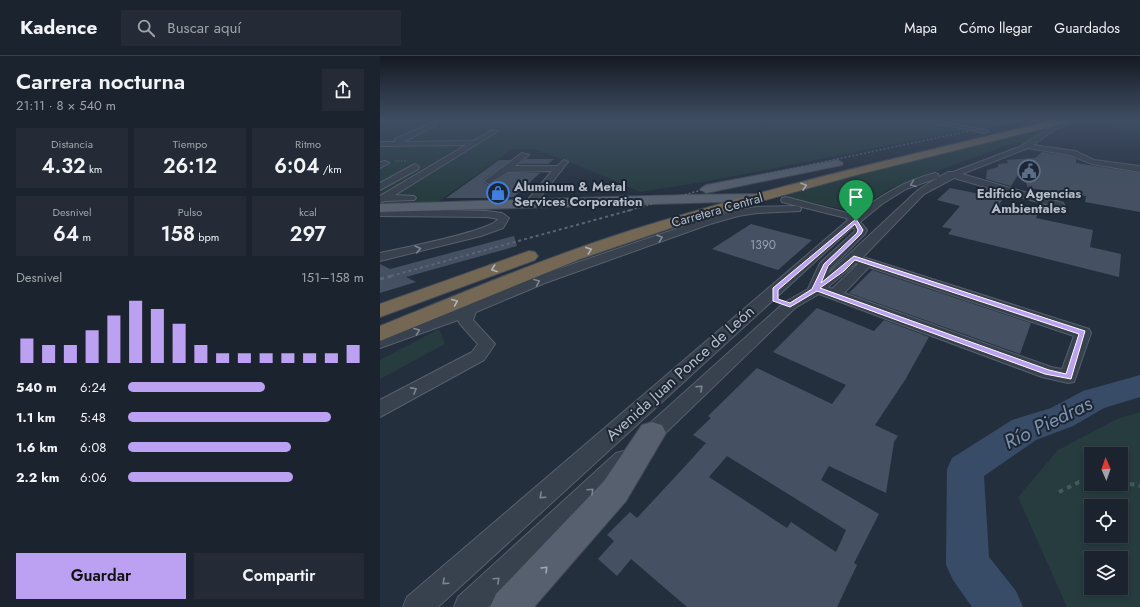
<!DOCTYPE html>
<html lang="es">
<head>
<meta charset="utf-8">
<style>
	:root { --surface:#1b232e; --page:#242b36; --text:#f1f3f6; --muted:#a0a4aa; --line:#39404a; --accent:#bca0f2 }
	body { margin:0; font-family:Jost,sans-serif; background:var(--page); color:var(--text); height:100vh; display:flex; flex-direction:column; font-size:15px; white-space:nowrap }
	* { box-sizing:border-box; margin:0 }
	p { font-size:13px; color:var(--muted) }
	.icon { flex:none; width:22px; height:22px; fill:none; stroke:currentColor; stroke-width:2; stroke-linecap:round; stroke-linejoin:round }
	.map { position:relative; flex:1; overflow:hidden }
	.sheet { display:flex; flex-direction:column; background:var(--surface); width:380px }
	.sheet>* { flex:none }
	.needle { width:26px; rotate:358deg }
	.controls { position:absolute; left:704px; top:391px; display:grid; gap:8px }
	.controls a { display:grid; place-items:center; width:44px; height:44px; border-radius:0px; background:var(--surface); box-shadow:0 2px 6px #0003,0 0 0 1px var(--line); font-size:20px }
	.pin { position:absolute; display:grid; place-items:center; width:34px; height:34px; color:#fff; margin:-41px -17px; border-radius:50% 50% 50% 0; rotate:-45deg; box-shadow:0 0 4px #0007 }
	.pin .icon { rotate:45deg }
	.round { display:grid; place-items:center; flex:none; width:42px; height:42px; border-radius:0px; background:var(--page) }
	.headline { display:flex; align-items:center; justify-content:space-between; height:68px; padding:0 16px }
	h1 { font-size:22px; font-weight:600; line-height:30px }
	.figures { display:grid; grid-template-columns:repeat(3,1fr); gap:6px; height:68px; padding:4px 16px }
	.figures div { display:grid; align-content:center; border-radius:0px; background:var(--page); text-align:center }
	.figures b { font-size:20px; font-weight:600 }
	.figures small { font-size:11px; font-weight:400 }
	.figures p { font-size:11px }
	.chart { height:112px; padding:8px 16px }
	.chart p { display:flex; justify-content:space-between }
	.chart svg { width:100%; height:72px; margin-top:4px; stroke:var(--accent); stroke-width:6 }
	.button { display:flex; gap:8px; margin-top:auto; padding:8px 16px }
	.button a { flex:1; height:46px; border-radius:0px; background:var(--accent); color:#111; font-size:16px; font-weight:600; line-height:46px; text-align:center }
	.button a+a { background:var(--page); color:var(--text) }
	ul { padding:0 16px; list-style:none; font-size:13px }
	li { display:grid; grid-template-columns:64px 48px 1fr; align-items:center; height:30px }
	li i { height:10px; border-radius:5px; background:var(--accent) }
	header { display:flex; align-items:center; gap:24px; box-sizing:border-box; height:56px; padding:0 20px; background:var(--surface); border-bottom:1px solid var(--line) }
	header strong { font-size:19px }
	nav { display:flex; gap:22px; margin-inline-start:auto; font-size:14px }
	.search { width:280px; height:36px; background:var(--page); display:flex; align-items:center; gap:10px; box-sizing:border-box; padding:0 14px; border-radius:0px; color:var(--muted); font-size:15px }
	main { display:flex; flex:1; min-height:0 }
	.map>svg:first-child { display:block }
</style>
</head>
<body>
<header>
<strong>Kadence</strong>
<div class="search"><svg class="icon" aria-label="search" viewBox="0 0 24 24"><circle cx="10" cy="10" r="6"/><path d="M15 15l6 6"/></svg>Buscar aquí</div>
<nav><a>Mapa</a><a>Cómo llegar</a><a>Guardados</a></nav>
</header>
<main>
<section class="sheet">
<div class="headline"><div><h1>Carrera nocturna</h1><p>21:11 · 8 × 540 m</p></div><a class="round"><svg class="icon" aria-label="share" viewBox="0 0 24 24"><path d="M12 15V3M7 8l5-5 5 5M5 13v7h14v-7"/></svg></a></div>
<div class="figures">
<div><p>Distancia</p><b>4.32<small> km</small></b></div>
<div><p>Tiempo</p><b>26:12</b></div>
<div><p>Ritmo</p><b>6:04<small> /km</small></b></div>
</div>
<div class="figures">
<div><p>Desnivel</p><b>64<small> m</small></b></div>
<div><p>Pulso</p><b>158<small> bpm</small></b></div>
<div><p>kcal</p><b>297</b></div>
</div>
<div class="chart"><p><span>Desnivel</span>151–158 m</p>
<svg viewBox="0 0 160 44" preserveAspectRatio="none"><path d="M5 44V29M15 44V33M25 44V33M35 44V24M45 44V15M55 44V6M65 44V11M75 44V20M85 44V33M95 44V38M105 44V38M115 44V38M125 44V38M135 44V38M145 44V38M155 44V33"/></svg>
</div>
<ul>
<li><b>540 m</b>6:24<i style="width:58%"></i></li>
<li><b>1.1 km</b>5:48<i style="width:86%"></i></li>
<li><b>1.6 km</b>6:08<i style="width:69%"></i></li>
<li><b>2.2 km</b>6:06<i style="width:70%"></i></li>
</ul>
<div class="button"><a>Guardar</a><a>Compartir</a></div>
</section>
<div class="map">
<svg width="760" height="551" viewBox="0 0 760 551">
	<rect width="100%" height="100%" fill="#242f3e"/>
	<!-- green -->
	<path fill="#263c3f" fill-rule="evenodd" d="M0 64H634L324 126 260 136 197 109 154 93H133L58 146 0 147Z
		M760 64V77L701 65 703 64Z
		M668 71 647 87H636L628 89 509 133 482 151 462 153 408 141V138L510 109Z
		M59 273 65 288 0 323V304Z
		M760 356V551H687L638 441 678 394 737 363ZM711 398H741V428H711ZM711 450H741V480H711ZM711 502H741V532H711Z"/>
	<g fill="none" stroke-linecap="round" stroke-linejoin="round">
		<!-- river -->
		<path fill="#394c67" fill-rule="evenodd" d="M760 319V341L724 352 693 370 656 384 604 420 609 501 636 535 643 551H592L573 524 566 509 567 413 572 402 632 364 671 352 703 335Z"/>
	</g>
	<!-- building -->
	<path fill="#455162" fill-rule="evenodd" d="M662 96 690 100 696 103V107L760 117V156L705 146 706 140 648 132 641 114 631 130 606 123 607 114 618 111V108L628 107 627 104 655 102Z
		M146 103H174L168 108H139Z
		M119 104H131L103 124V126L108 129 128 117H160L134 141 118 142H66Z
		M570 132 605 139V133L626 138 619 149 658 157 656 162 713 174 710 191 741 198 739 221 568 178 572 173 562 171 580 150 557 144Z
		M371 168 432 184 398 214 332 193Z
		M134 180 137 190 26 221 36 226 0 237V208L10 213Z
		M492 214 651 267 640 298 469 237Z
		M437 252 494 275 504 264 549 281 525 324 495 369 518 380 514 386 506 437 449 410 441 424 499 458 474 507 477 509 457 551H307L251 503 237 520 218 503 234 485 227 479 250 456 257 462 308 407 326 387 313 379 331 362 328 360 377 312 452 348 466 329 393 296ZM347 400 466 474 456 496 411 466 407 472 329 421Z"/>
	<g fill="none" stroke-linecap="round" stroke-linejoin="round">
		<!-- minor casing -->
		<g stroke="#565f6c" stroke-width="2">
			<path id="minor" d="M541 64H554L608 75 605 77Z
				M684 64H690L686 69 675 73 653 89 695 95 714 104 760 110V116L712 108 690 99 648 92 582 118 683 147 684 149 683 151H675L574 122 544 138 483 201 709 273 711 277 694 326 688 327 662 321 439 238 415 252 272 390 265 393 258 390 255 384 258 378 405 246 428 233 440 207 474 176 475 174 473 171 58 551H23L27 541 468 164 466 162 402 146 401 144 402 142 406 141 475 159C500 140 524 125 555 117L558 118 559 121 568 116H573L639 91ZM557 122 538 134 448 218 451 212 485 178 487 174 480 166 502 148 526 133ZM476 207 478 208 452 233 448 231ZM489 211 694 280 682 313 671 311 464 237Z
				M54 66 56 67V69L23 86 93 85 113 74 118 75 15 139 34 140 36 142 34 144 5 145 0 147V140L86 89 0 90V86H15V83Z
				M142 97 149 99 135 110H177L184 104 188 106 154 149 150 150 145 147 172 115 128 116 109 128 104 125Z
				M5 105 9 107 0 112V106Z
				M35 108 39 111 38 113 0 134V127Z
				M416 150 420 151 421 153 420 155 377 157 358 160 330 168 165 227 96 256 93 264 115 288 104 304 0 361V344L92 296 98 288 80 268 78 264 0 292V281L71 256 155 221 322 164 357 154 377 151Z
				M0 154 107 155 122 157 129 162 123 172 101 180 0 205V197C18 193 112 175 118 163L107 161 0 160Z
				M244 395 252 397 255 404 252 411 108 551H74L78 541 236 397Z"/>
		</g>
		<!-- major casing -->
		<g stroke="#414a57" stroke-width="2">
			<path id="major" d="M458 104 463 107 462 109 326 137 320 133 326 129Z
				M373 138 379 142 378 145 0 156V148C124 145 249 139 373 138Z
				M272 366 282 369 286 377 246 445 154 551H110L116 538 224 425 262 369Z"/>
		</g>
		<!-- highway casing -->
		<g stroke="#434c59" stroke-width="2">
			<path id="highway" d="M675 64H690L689 66 476 119 317 163 200 203 0 285V270C84 236 167 201 252 174 391 130 534 98 675 64Z
				M149 195 155 196 158 200 155 204 0 261V248Z"/>
		</g>
		<!-- path-far2 -->
		<path stroke="#44595c" stroke-width="1" stroke-dasharray="1.5 1.5" stroke-linecap="butt" d="M600 65 609 64"/>
		<!-- path-far1 -->
		<path stroke="#44595c" stroke-width="1.5" stroke-dasharray="1.5 1.5" stroke-linecap="butt" d="M15 105H26"/>
		<!-- path -->
		<path stroke="#44595c" stroke-width="4" stroke-dasharray="4.5 4.5" stroke-linecap="butt" d="M741 426 760 430
			M679 436 699 426H711"/>
		<!-- minor -->
		<use href="#minor" fill="#38414e" fill-rule="evenodd"/>
		<!-- major -->
		<use href="#major" fill="#56606e" fill-rule="evenodd"/>
		<!-- highway -->
		<use href="#highway" fill="#746855" fill-rule="evenodd"/>
		<!-- rail-far2 -->
		<path stroke="#5a6575" stroke-width="1.5" stroke-dasharray="2 2" stroke-linecap="butt" d="M247 155 350 126 640 64"/>
		<!-- rail-far1 -->
		<path stroke="#5a6575" stroke-width="2" stroke-dasharray="3 3" stroke-linecap="butt" d="M11 220 251 154"/>
		<!-- rail -->
		<path stroke="#5a6575" stroke-width="3" stroke-dasharray="4 4" stroke-linecap="butt" d="M0 223 15 219"/>
	</g>
	<!-- one-way arrows -->
	<defs><path id="oneway-chevron" d="M-2-3.5L2.5 0L-2 3.5" fill="none" stroke-width="1.6" stroke-linecap="round" stroke-linejoin="round"/></defs>
	<g stroke="#7c8592">
		<use href="#oneway-chevron" transform="translate(533 128) rotate(159)"/>
		<use href="#oneway-chevron" transform="translate(280 182) rotate(-19)"/>
		<use href="#oneway-chevron" transform="translate(38 193) rotate(-13)"/>
		<use href="#oneway-chevron" transform="translate(157 226) rotate(-22)"/>
		<use href="#oneway-chevron" transform="translate(37 275) rotate(-21)"/>
		<use href="#oneway-chevron" transform="translate(320 332) rotate(-43)"/>
		<use href="#oneway-chevron" transform="translate(34 334) rotate(-29)"/>
		<use href="#oneway-chevron" transform="translate(211 435) rotate(-43)"/>
		<use href="#oneway-chevron" transform="translate(162 440) rotate(138)"/>
		<use href="#oneway-chevron" transform="translate(117 524) rotate(-43)"/>
		<use href="#oneway-chevron" transform="translate(65 526) rotate(138)"/>
	</g>
	<g stroke="#aeb4bd">
		<use href="#oneway-chevron" transform="translate(424 130) rotate(-16)"/>
		<use href="#oneway-chevron" transform="translate(209 194) rotate(-20)"/>
		<use href="#oneway-chevron" transform="translate(114 213) rotate(160)"/>
		<use href="#oneway-chevron" transform="translate(75 246) rotate(-23)"/>
	</g>
	<use stroke="#a1aab7" href="#oneway-chevron" transform="translate(165 513) rotate(-46)"/>
	<!-- sky -->
	<linearGradient id="sky" x2="0" y2="1"><stop stop-color="#141a22"/><stop offset="0.45" stop-color="#3f4d63"/><stop offset="1" stop-color="#3f4d63" stop-opacity="0"/></linearGradient>
	<rect width="760" height="141" fill="url(#sky)"/>
	<!-- route -->
	<path fill="#bca0f2" stroke="#fff" fill-rule="evenodd" d="M476 163 483 174 481 178 448 210 441 227 474 200 705 275 691 323 665 318 437 235 410 251 393 245V232ZM475 168 478 174 477 177 444 208 432 233 410 247 398 243V234ZM475 204 699 278 686 318 669 314 440 232 464 215Z"/>
	<!-- icons -->
	<defs>
		<g id="civic-ring" transform="scale(1.15)"><circle r="9.5" fill="#1d2633" stroke="#5c6f8a" stroke-width="1.5"/><path d="M-.6-6.5H3V-4.5H.6V-3L4-1V1h2V6H-6V1h2V-1L-.6-3ZM-1.2 2.5V6h2.4V2.5Z" fill="#5c6f8a"/></g>
		<g id="shop-ring" transform="scale(1.15)"><circle r="9.5" fill="#1d2633" stroke="#3f7fe0" stroke-width="1.5"/><path d="M-5-2.5h2.3a2.7 3.5 0 0 1 5.4 0H5L5.5 6h-11ZM-1.5-2.5h3a1.5 2.3 0 0 0-3 0Z" fill="#3f7fe0"/></g>
	</defs>
	<g fill-rule="evenodd">
		<use href="#civic-ring" x="649" y="115"/>
		<use href="#shop-ring" x="118" y="137"/>
	</g>
	<g text-anchor="middle" dominant-baseline="central" stroke-width="4" stroke-linejoin="round" paint-order="stroke">
		<!-- far-number labels -->
		<g font-size="12" fill="#98a1af">
			<text x="383" y="189">1390</text>
		</g>
		<!-- far-poi labels -->
		<g font-size="13" font-weight="bold" fill="#b4bcc9" stroke="#1d2633" text-anchor="start">
			<text x="134" y="130">Aluminum &amp; Metal<tspan x="134" dy="15">Services Corporation</tspan></text>
			<text x="649" y="137" text-anchor="middle">Edificio Agencias<tspan x="649" dy="15">Ambientales</tspan></text>
		</g>
		<!-- far-street labels -->
		<g font-size="13" fill="#b4bcc9" stroke="#1d2633">
			<text transform="translate(337 154) rotate(-16)">Carretera Central</text>
		</g>
		<!-- street labels -->
		<g font-size="16" fill="#b4bcc9" stroke="#1d2633">
			<text transform="translate(300 317) rotate(-42)">Avenida Juan Ponce de León</text>
		</g>
		<!-- near-water labels -->
		<g font-size="20" font-style="italic" fill="#7c92b1" stroke="#1d2633">
			<text transform="translate(668 367) rotate(-26)">Río Piedras</text>
		</g>
	</g>
</svg>
<div class="controls">
<a><svg class="needle" viewBox="-14 -14 28 28"><path d="M0-13l5 13h-10z" fill="#e53935"/><path d="M0 13l5-13h-10z" fill="#a0a4aa"/></svg></a>
<a><svg class="icon" aria-label="locate" viewBox="0 0 24 24"><circle cx="12" cy="12" r="6"/><path d="M12 2v4M12 18v4M2 12h4M18 12h4"/></svg></a>
<a><svg class="icon" aria-label="layers" viewBox="0 0 24 24"><path d="M12 4l9 5-9 5-9-5zM3 14l9 5 9-5"/></svg></a>
</div>
<div class="pin" style="left:476px;top:165px;background:#1e9e55"><svg class="icon" aria-label="arrive" viewBox="0 0 24 24"><path d="M6 21V4h12l-3 4 3 4H6"/></svg></div>
</div>
</main>
</body>
</html>
